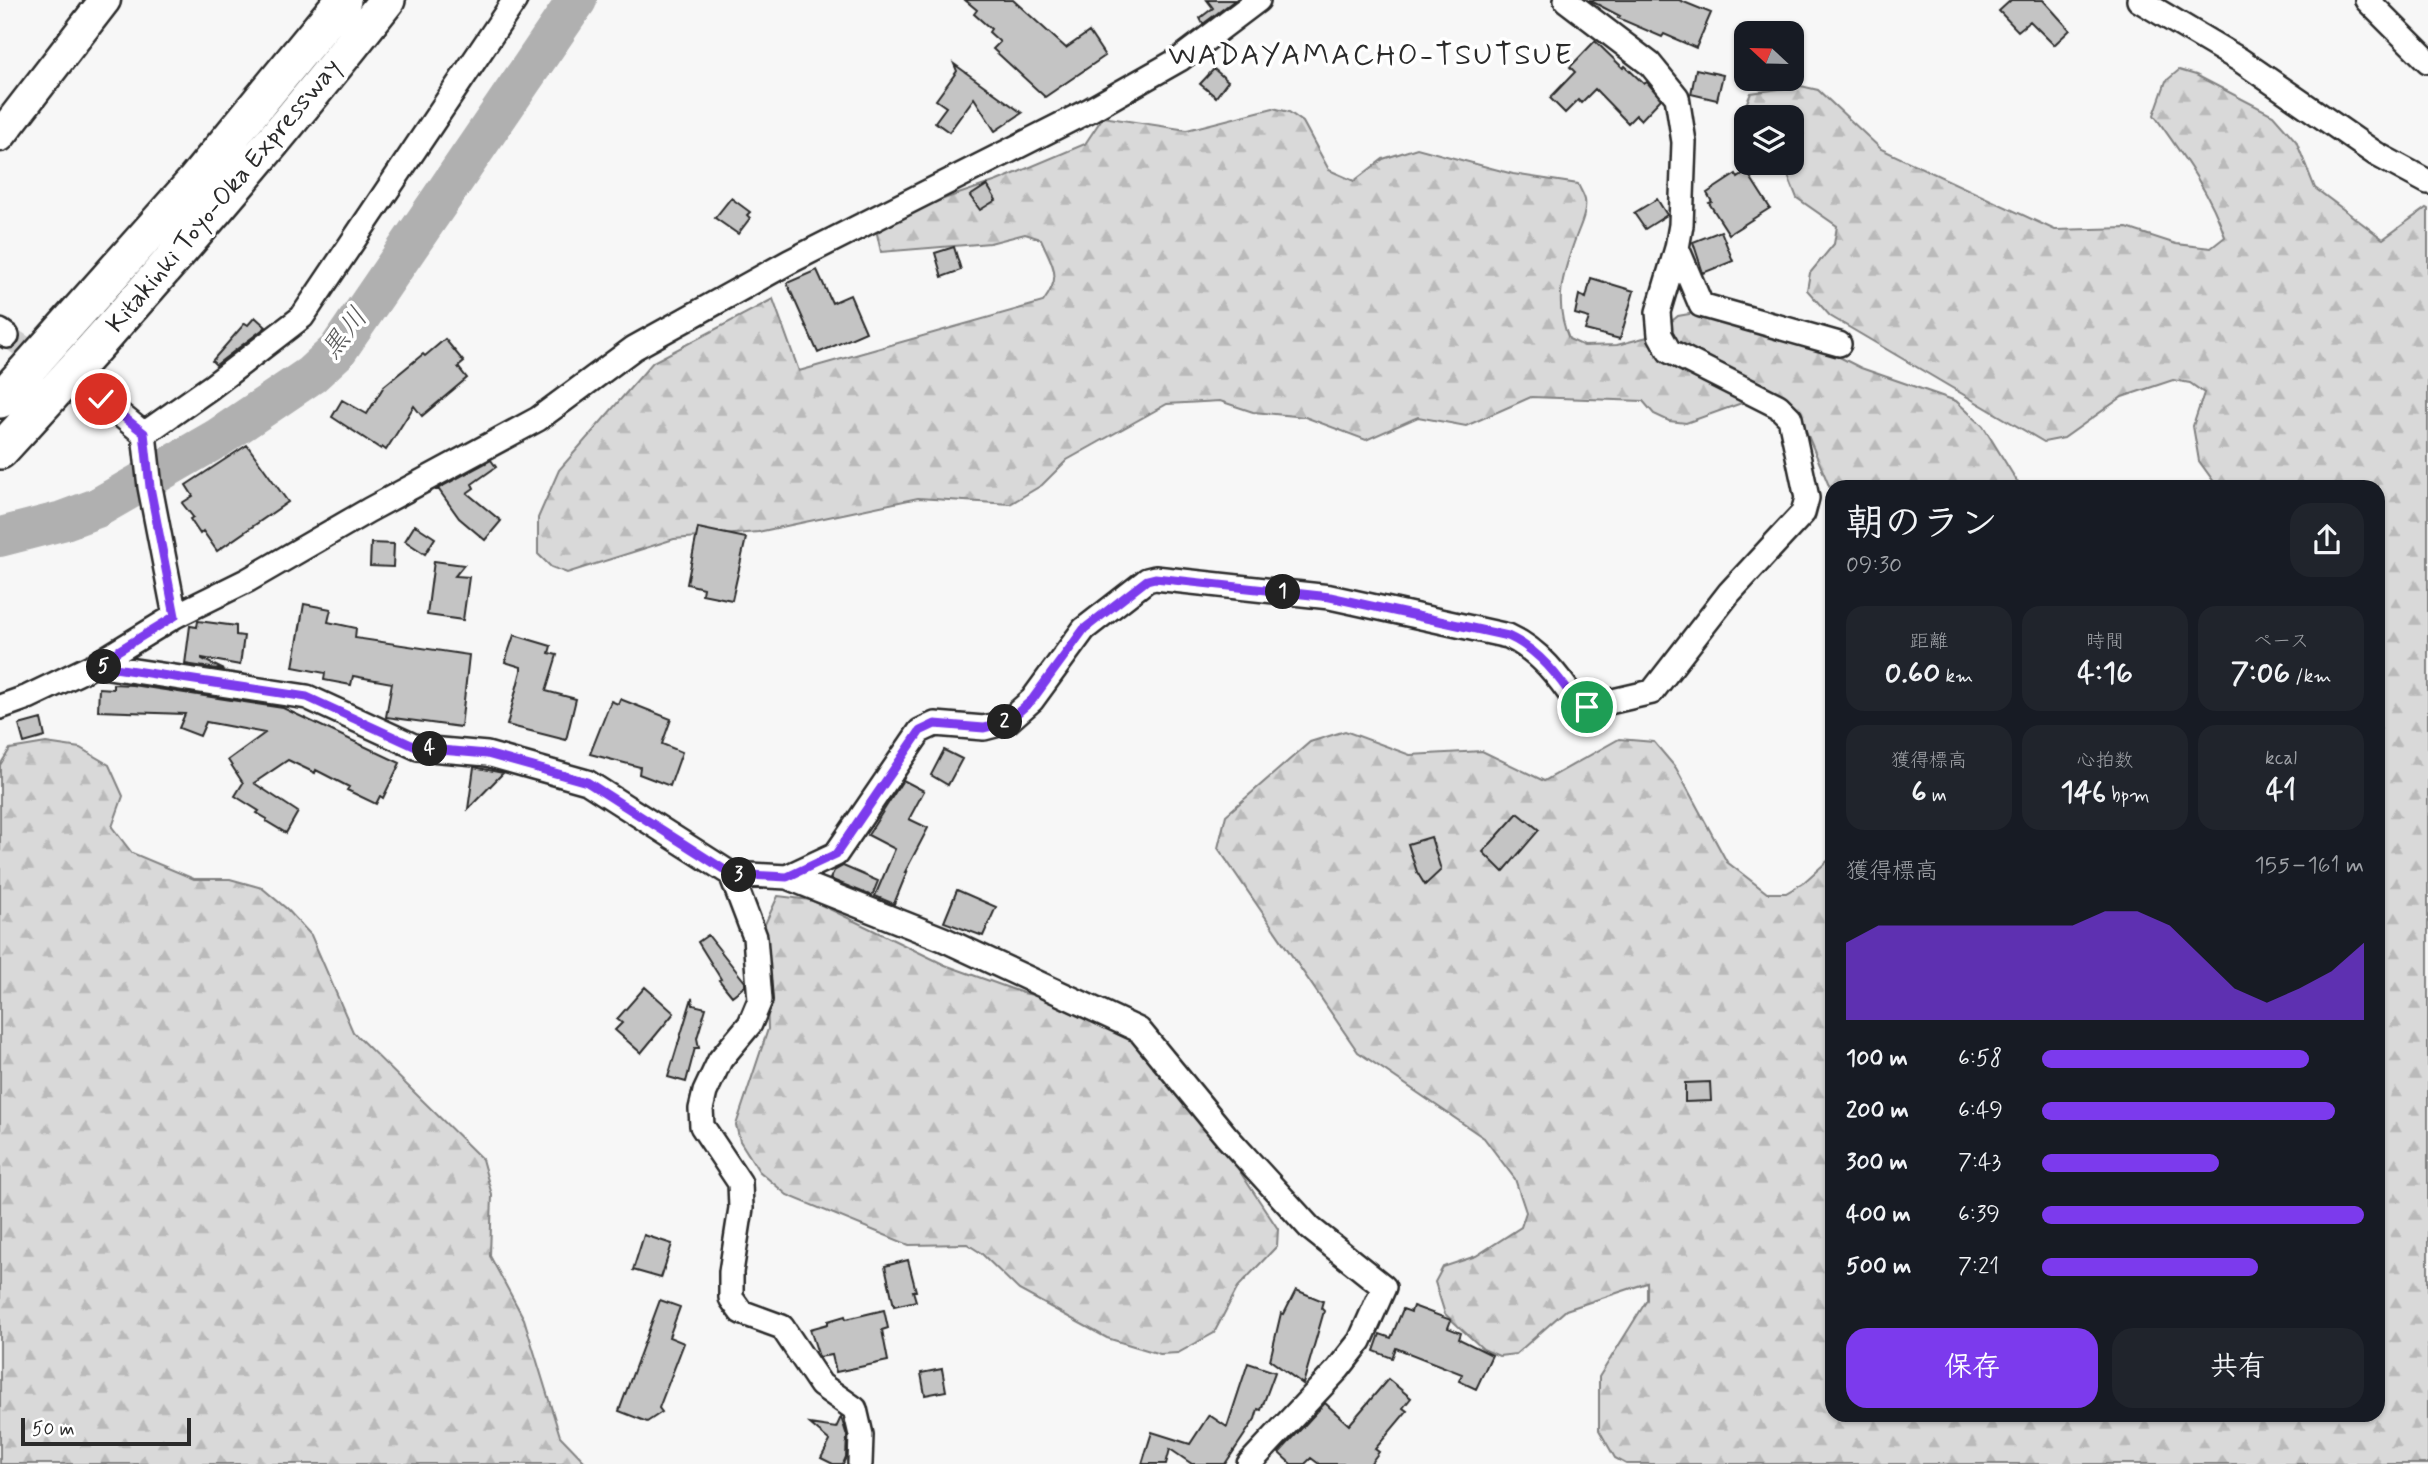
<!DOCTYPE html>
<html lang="ja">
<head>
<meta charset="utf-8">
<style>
	:root { --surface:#171b24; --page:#20242c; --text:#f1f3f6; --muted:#9ea1a6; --accent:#7c3aed }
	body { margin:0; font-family:Mynerve,"Klee One",sans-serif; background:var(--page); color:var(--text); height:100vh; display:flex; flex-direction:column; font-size:26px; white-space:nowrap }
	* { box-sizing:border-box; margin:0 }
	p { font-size:23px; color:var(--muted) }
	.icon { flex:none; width:38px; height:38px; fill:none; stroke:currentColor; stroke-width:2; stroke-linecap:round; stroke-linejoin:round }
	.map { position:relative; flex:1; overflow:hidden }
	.side { position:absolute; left:1825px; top:480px; width:560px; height:942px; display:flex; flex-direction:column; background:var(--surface); border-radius:21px; box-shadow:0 2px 5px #0004 }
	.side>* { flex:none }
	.needle { width:46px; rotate:292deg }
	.fabs { position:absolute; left:1734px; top:21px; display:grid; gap:14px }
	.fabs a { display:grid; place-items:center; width:70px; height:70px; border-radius:14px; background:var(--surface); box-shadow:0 2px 5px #0004; font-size:35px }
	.scale { position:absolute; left:21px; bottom:18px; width:170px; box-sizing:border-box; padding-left:7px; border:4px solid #2b2b2b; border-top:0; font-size:19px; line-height:24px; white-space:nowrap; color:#2b2b2b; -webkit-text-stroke:5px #fff; paint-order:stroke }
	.pin { position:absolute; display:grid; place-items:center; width:60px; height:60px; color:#fff; margin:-30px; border:4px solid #fff; border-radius:50%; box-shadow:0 2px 7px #0007 }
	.km { position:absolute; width:35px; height:35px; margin:-18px; border-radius:50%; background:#222; color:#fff; font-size:19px; line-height:35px; text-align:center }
	.round { display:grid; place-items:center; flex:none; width:74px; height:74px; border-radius:21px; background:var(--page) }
	.headline { display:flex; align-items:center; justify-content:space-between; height:119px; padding:0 21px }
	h1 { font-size:38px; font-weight:700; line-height:52px }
	.figures { display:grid; grid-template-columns:repeat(3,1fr); gap:10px; height:119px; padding:7px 21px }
	.figures div { display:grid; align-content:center; border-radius:18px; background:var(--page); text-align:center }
	.figures b { font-size:30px; font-weight:700 }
	.figures small { font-size:19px; font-weight:400 }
	.figures p { font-size:19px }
	.chart { height:196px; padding:14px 21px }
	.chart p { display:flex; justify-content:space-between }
	.chart svg { width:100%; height:126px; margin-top:7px; fill:var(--accent); opacity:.7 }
	.cta { display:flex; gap:14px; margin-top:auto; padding:14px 21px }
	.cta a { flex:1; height:80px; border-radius:21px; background:var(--accent); color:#fff; font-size:28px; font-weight:700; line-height:80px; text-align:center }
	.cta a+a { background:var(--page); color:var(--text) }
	ul { padding:0 21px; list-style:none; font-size:23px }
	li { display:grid; grid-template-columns:112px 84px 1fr; align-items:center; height:52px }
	li i { height:18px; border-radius:9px; background:var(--accent) }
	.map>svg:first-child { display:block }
</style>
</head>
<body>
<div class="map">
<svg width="2428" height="1464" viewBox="0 0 2428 1464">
	<defs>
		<pattern id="forest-firs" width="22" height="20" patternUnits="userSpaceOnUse" patternTransform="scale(1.75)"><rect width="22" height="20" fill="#d9d9d9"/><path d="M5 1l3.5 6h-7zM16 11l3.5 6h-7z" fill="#bababa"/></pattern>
	</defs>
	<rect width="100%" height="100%" fill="#f7f7f7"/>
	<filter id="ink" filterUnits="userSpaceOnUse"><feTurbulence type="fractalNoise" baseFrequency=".0143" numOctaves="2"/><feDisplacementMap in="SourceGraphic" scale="14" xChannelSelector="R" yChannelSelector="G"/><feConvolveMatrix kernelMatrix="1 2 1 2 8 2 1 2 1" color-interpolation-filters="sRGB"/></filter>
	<g filter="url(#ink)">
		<!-- forest -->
		<path fill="url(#forest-firs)" stroke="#828282" stroke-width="2" d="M2179 70 2196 75 2273 115 2296 141 2315 188 2383 239 2426 208 2428 209V1464H1626L1615 1458 1599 1430V1377L1647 1300V1283L1566 1310 1516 1354 1499 1356 1483 1349 1445 1314 1435 1282 1443 1267 1476 1256 1521 1227 1526 1212 1515 1179 1484 1138 1358 1052 1218 848 1226 815 1310 742 1345 731 1410 755 1482 751 1544 781 1619 739 1654 742 1676 768 1727 862 1767 893H1786L1803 883 1832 857V1414H2378V486H2217L2199 461 2193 426 2204 393 2190 383 2173 380 2122 397 2064 438 2044 442 1830 316 1807 290 1810 273 1834 244 1837 226 1797 198 1783 163H1792V117H1751L1744 109 1751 93 1801 86 1818 90 1881 149 2055 230 2127 228 2176 244 2211 248 2225 237C2211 193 2181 153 2154 115L2166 81Z
			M1273 108 1289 112 1303 122 1329 170 1354 181 1383 159 1417 148 1513 174 1578 184C1580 189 1584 195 1585 200 1587 212 1580 226 1576 237 1563 273 1553 302 1569 339L1584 346 1617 345 1655 335 1678 316 1695 313 1798 336 1861 368 1956 401 1983 426 2020 486H1832V493L1799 414 1750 400 1686 423 1669 421 1654 414 1643 401 1531 397 1466 426 1418 417 1366 440 1305 417 1253 412 1220 401 1167 404 1067 460 1042 485 1010 504 918 498 758 532 674 539 567 573 551 567 538 554V518L559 470 653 362 773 299 799 371 1043 302C1063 275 1053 267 1041 239L1025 234 990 243 881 252 877 234 887 218 997 181 1085 144 1103 117 1187 130Z
			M46 743 80 748 109 765 123 796 112 827 132 853 194 879H230L262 888 287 909 311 935 353 1032 482 1159 492 1195 490 1256 524 1319 560 1436 587 1464H0V765L10 749Z
			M778 896 811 900 945 965 1023 993 1091 1006 1122 1018 1197 1107 1278 1229 1277 1246 1238 1287 1214 1333 1178 1353 1160 1354 1107 1338 1019 1290 981 1253 967 1244 909 1245 787 1195 759 1171 740 1141 736 1125 768 1029 765 924Z"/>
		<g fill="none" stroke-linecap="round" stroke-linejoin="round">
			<!-- river -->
			<path stroke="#b0b0b0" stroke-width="40" d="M0 537 62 521 97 508 218 438 311 375 337 351 577 0"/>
		</g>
		<!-- building -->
		<path fill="#c4c4c4" stroke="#2b2b2b" stroke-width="2" d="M965 0H1013L1066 48 1089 32 1105 56 1045 97 993 49 1000 42 989 32 991 29 974 14 977 10Z
			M1207 0H1235L1203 24 1200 18 1213 8Z
			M1589 0H1679L1711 13 1696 48 1664 34 1662 37 1618 18 1620 16Z
			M2011 0H2043L2070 30 2054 45 2030 21 2018 31 1999 11Z
			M1595 41 1623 68 1625 66 1644 84 1647 82 1661 99 1641 120 1636 115 1628 123 1595 89 1581 103 1578 100 1565 113 1550 98 1575 72 1570 67Z
			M954 64 1022 113 995 131 974 98 949 132 935 122 946 107 936 100 957 71Z
			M1214 69 1228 81 1216 97 1200 84Z
			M1696 69 1723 75 1717 100 1691 94Z
			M1747 172 1770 208 1729 234 1709 203 1712 202 1707 193 1736 174 1738 178Z
			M987 185 996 200 980 210 970 196Z
			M731 198 750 212 747 215 750 218 738 234 715 218Z
			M1657 199 1667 215 1645 229 1634 213Z
			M1721 231 1733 261 1703 273 1693 242Z
			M954 247 961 270 942 277 935 253Z
			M817 270 832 303 850 295 866 332 818 353 787 283Z
			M1591 278 1634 291 1620 339 1585 330 1589 318 1575 314 1579 295 1586 298Z
			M255 317 266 327 216 365 212 361 245 323 248 325Z
			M445 339 464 362 458 367 467 378 422 416 414 406 386 450 382 447 381 449 332 417 342 400 367 414 384 386 423 354 425 356Z
			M247 445 288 502 217 551 203 531 200 534 190 519 193 517 182 503 193 496 186 485Z
			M491 460 496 467 472 484 474 488 467 493 501 521 485 540 459 518 439 490H435Z
			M415 525 435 538 425 554 405 541Z
			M698 528 746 538 732 600 702 594 703 588 687 584Z
			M371 543 394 544 393 567 370 566Z
			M434 561 464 565 455 576 469 577 463 620 427 615Z
			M304 604 331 609 328 622 356 628 355 638 469 655 461 727 386 717 392 683 353 676 351 685 324 680 325 673 293 667Z
			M198 621 236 626V635L244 636 240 665 202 658V659L224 670 185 664 190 626 197 627Z
			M514 635 551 646 549 653 557 655 546 691 576 699 566 740 507 725 521 671V667L505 662Z
			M113 684 132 685 283 708 400 763 383 798 380 796 376 804 347 790 349 787 316 770 315 773 288 760 254 783 298 812 286 833 266 821 267 819 257 813 259 811 235 796 243 783 228 760 265 733 206 722 200 736 179 728 185 714 98 711 99 688 113 689Z
			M620 699 671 719 662 744 682 752 670 786 639 774 640 767 590 754 611 701 618 704Z
			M41 719 45 737 24 743 19 725Z
			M944 750 962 759 948 785 931 775Z
			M474 767 503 773 468 809Z
			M903 780 924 791 909 819 928 828 905 872H907L894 904 875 896 895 849 868 835Z
			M1518 813 1539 830 1503 872 1483 852Z
			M1431 837 1441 870 1425 885 1417 872 1408 844Z
			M843 866 878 881 872 896 830 879 834 871Z
			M957 890 996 907 983 936 944 922Z
			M708 935 745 982V986L732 996 719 980 721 979 698 942Z
			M645 987 674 1013 641 1053 615 1030 622 1023 617 1019Z
			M692 998 693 1005 706 1008 697 1038 699 1048H695L686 1082 668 1077Z
			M1710 1082 1711 1101 1685 1102V1083Z
			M644 1235 672 1244 661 1278 633 1270Z
			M908 1260 916 1291H913L916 1301 894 1306 885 1266Z
			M1296 1290 1323 1301 1321 1308 1324 1311 1303 1384 1270 1360 1281 1313 1284 1314Z
			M660 1300 680 1307 669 1337 684 1343 659 1408 662 1412 647 1422 619 1411Z
			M1413 1306 1451 1320 1448 1328 1461 1333 1459 1339 1492 1355 1476 1389 1459 1381 1462 1374 1396 1348 1392 1358 1374 1351 1380 1334 1391 1338 1403 1309 1411 1312Z
			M884 1310 888 1328 882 1330 888 1361 836 1372 832 1355 819 1357 810 1329 828 1324V1321L845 1316 846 1319Z
			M1248 1363 1275 1372 1261 1410 1258 1409 1255 1419 1225 1464H1192L1170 1449 1166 1464H1142L1152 1432 1190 1444 1209 1415 1227 1427Z
			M942 1369 946 1391 925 1395 921 1373Z
			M1388 1379 1411 1398 1403 1408 1407 1411 1375 1449 1379 1452 1370 1464H1319L1311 1458 1305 1464H1291L1279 1453 1325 1403 1349 1425Z
			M841 1417 847 1436 846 1457 843 1464H833L821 1458 830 1441 810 1424 836 1428Z"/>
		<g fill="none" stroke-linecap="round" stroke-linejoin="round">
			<!-- minor-tunnel -->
			<path stroke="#cecece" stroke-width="23" stroke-dasharray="23 11" stroke-linecap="butt" d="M7 336 101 399"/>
			<!-- minor casing -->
			<g stroke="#2b2b2b" stroke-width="28">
				<path id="minor" d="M1566 0 1650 64 1677 97 1684 142 1681 225 1677 248 1701 305 1839 344
					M2139 0 2240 60 2376 154 2428 182
					M2367 0 2428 61
					M0 331 7 336
					M101 399 144 434 150 487 175 616
					M144 434 211 387 302 317 515 0
					M95 665 307 697 418 748 487 754 587 782 731 874 787 877 943 939 1139 1030 1226 1136 1310 1228 1384 1287 1360 1341 1338 1369 1249 1464
					M0 707 28 697 95 665 175 616 248 580 369 510 538 419 634 348 789 262 1090 110 1180 59 1258 0
					M731 874 755 937 760 1000 750 1024 720 1060 705 1092 701 1109 702 1126 740 1183 741 1208 731 1272V1298L741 1312 782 1327 821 1385 855 1409 861 1435 860 1464
					M787 877 836 854 920 731 935 724 984 728 1007 722 1032 700 1084 629 1147 580 1155 578 1330 597 1508 636C1539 650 1559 677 1578 705L1587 707 1652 692 1729 593 1803 513 1807 498 1790 418 1778 406 1669 351 1660 335 1658 312 1677 248"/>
			</g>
			<!-- major casing -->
			<g stroke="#2b2b2b" stroke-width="35">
				<path id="major" d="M0 136 105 0"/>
			</g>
			<!-- highway casing -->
			<g stroke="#2b2b2b" stroke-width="40">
				<path id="highway" d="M0 400 194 182 343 0
					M0 451C135 305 265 156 387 0"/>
			</g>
			<!-- minor -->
			<use href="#minor" stroke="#fff" stroke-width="23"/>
			<!-- major -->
			<use href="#major" stroke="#fff" stroke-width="30"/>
			<!-- highway -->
			<use href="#highway" stroke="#fff" stroke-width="35"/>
		</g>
	</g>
	<g fill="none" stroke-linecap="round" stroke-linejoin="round" filter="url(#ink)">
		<!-- route casing -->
		<g stroke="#fff" stroke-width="14">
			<path id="route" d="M101 399 144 433 150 487 175 616 95 665 307 697 418 748 487 754 587 782 731 874 787 877 836 854 920 731 935 724 984 728 1007 722 1032 700 1084 629 1147 580 1155 578 1330 597 1508 636C1539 650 1559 677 1578 705L1587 707"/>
		</g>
		<!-- route -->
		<use href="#route" stroke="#7c3aed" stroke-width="9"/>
	</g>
	<g text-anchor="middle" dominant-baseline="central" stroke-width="7" stroke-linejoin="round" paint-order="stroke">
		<!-- street labels -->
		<g font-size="26" fill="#2b2b2b" stroke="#fff">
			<text transform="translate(224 196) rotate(-50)">Kitakinki Toyo-Oka Expressway</text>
		</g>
		<!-- water labels -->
		<g font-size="28" font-style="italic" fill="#5a5a5a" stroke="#fff">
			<text transform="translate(345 334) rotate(-52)">黒川</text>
		</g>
		<!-- quarter labels -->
		<g font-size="30" letter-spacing="2" fill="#2b2b2b" stroke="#fff">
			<text x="1371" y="55">WADAYAMACHO-TSUTSUE</text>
		</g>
	</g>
</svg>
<div class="fabs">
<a><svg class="needle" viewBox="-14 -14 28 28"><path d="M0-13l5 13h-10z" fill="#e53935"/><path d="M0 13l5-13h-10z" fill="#9ea1a6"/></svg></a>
<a><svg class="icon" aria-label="layers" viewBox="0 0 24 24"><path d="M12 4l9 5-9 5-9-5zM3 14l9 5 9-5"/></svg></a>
</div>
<div class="scale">50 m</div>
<div class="pin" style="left:1587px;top:707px;background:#1e9e55"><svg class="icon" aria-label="arrive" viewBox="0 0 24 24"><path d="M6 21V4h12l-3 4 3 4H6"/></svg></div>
<div class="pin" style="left:101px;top:399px;background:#d93025"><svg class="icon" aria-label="check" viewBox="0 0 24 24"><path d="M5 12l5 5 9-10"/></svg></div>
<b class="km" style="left:1283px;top:592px">1</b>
<b class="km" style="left:1005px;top:722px">2</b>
<b class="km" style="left:739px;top:875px">3</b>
<b class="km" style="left:430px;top:749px">4</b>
<b class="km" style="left:104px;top:667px">5</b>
<section class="side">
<div class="headline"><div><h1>朝のラン</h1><p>09:30</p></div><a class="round"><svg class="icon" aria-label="share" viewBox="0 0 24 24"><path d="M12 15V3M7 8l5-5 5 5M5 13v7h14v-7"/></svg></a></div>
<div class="figures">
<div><p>距離</p><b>0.60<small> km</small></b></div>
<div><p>時間</p><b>4:16</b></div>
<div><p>ペース</p><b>7:06<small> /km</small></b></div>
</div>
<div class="figures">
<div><p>獲得標高</p><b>6<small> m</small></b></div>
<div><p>心拍数</p><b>146<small> bpm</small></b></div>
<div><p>kcal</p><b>41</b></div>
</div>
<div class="chart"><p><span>獲得標高</span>155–161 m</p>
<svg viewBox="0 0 160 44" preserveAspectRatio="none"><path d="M0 44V17L10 11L20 11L30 11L40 11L50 11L60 11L70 11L80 6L90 6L100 11L110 22L120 33L130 38L140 33L150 27L160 17V44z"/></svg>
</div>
<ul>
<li><b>100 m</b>6:58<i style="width:83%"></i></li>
<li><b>200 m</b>6:49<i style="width:91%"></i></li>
<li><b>300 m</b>7:43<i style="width:55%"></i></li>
<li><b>400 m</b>6:39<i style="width:100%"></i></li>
<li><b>500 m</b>7:21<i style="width:67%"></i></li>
</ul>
<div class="cta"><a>保存</a><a>共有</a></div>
</section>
</div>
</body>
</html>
